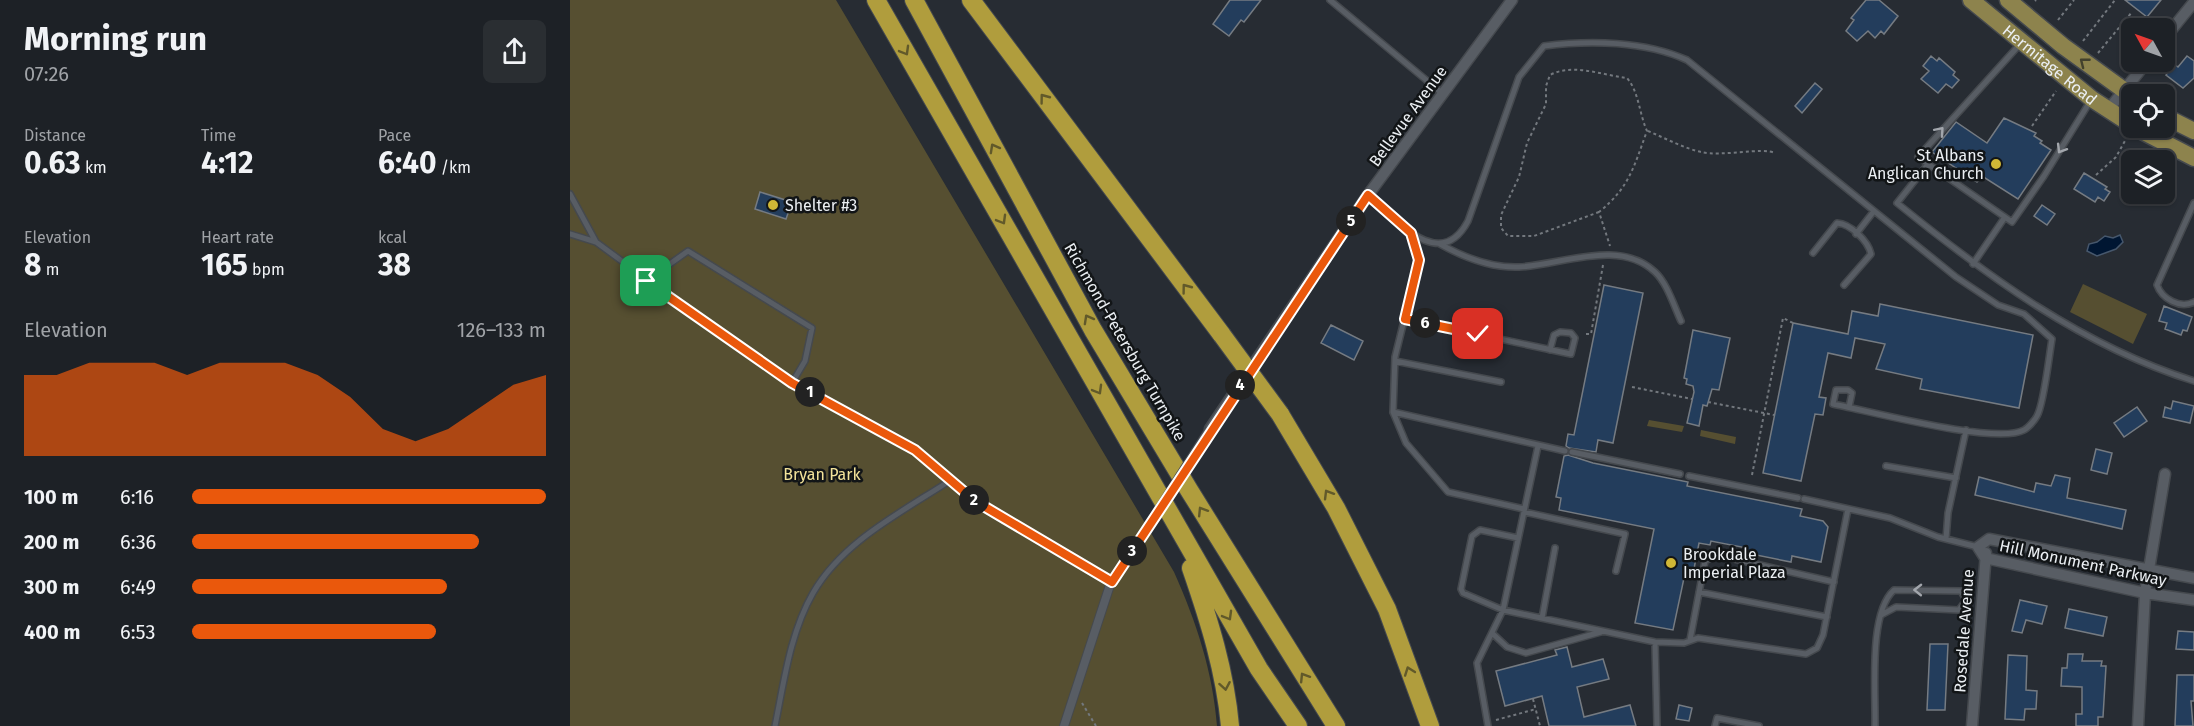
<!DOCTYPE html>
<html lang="en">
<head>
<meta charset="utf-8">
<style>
	:root { --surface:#1d2126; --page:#2a2e32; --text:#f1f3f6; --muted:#a0a3a7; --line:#3b3e43; --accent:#ea580c }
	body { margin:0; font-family:"Fira Sans",sans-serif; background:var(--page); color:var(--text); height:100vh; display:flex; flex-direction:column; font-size:22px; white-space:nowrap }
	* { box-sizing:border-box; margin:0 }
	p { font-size:20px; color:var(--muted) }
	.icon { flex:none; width:33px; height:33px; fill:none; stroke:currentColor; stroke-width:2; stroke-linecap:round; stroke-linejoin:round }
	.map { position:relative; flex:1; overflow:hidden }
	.sheet { display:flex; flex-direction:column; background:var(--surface); width:570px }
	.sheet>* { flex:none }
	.needle { width:39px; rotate:310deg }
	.tools { position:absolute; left:1551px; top:18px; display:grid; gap:12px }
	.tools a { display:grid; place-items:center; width:54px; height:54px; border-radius:9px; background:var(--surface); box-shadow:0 2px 4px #0004,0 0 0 2px var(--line); font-size:30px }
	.pin { position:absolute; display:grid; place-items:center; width:51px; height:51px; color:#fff; margin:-26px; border-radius:12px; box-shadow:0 3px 9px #0006 }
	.km { position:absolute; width:30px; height:30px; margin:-15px; border-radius:50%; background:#222; color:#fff; font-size:16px; line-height:30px; text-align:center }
	.round { display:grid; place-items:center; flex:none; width:63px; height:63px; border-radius:9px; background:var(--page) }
	.overview { display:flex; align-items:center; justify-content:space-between; height:102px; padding:0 24px }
	h1 { font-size:33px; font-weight:700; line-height:45px }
	.stats { display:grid; grid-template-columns:repeat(3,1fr); gap:9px; height:102px; padding:6px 24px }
	.stats div { display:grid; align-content:center }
	.stats b { font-size:30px; font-weight:700 }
	.stats small { font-size:16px; font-weight:400 }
	.stats p { font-size:16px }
	.chart { height:168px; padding:12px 24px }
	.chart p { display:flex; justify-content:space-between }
	.chart svg { width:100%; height:108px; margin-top:6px; fill:var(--accent); opacity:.7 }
	ul { padding:0 24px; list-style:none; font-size:20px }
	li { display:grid; grid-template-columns:96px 72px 1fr; align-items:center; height:45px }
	li i { height:15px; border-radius:8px; background:var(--accent) }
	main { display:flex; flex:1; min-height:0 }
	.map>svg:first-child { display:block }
</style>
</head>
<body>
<main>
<section class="sheet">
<div class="overview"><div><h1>Morning run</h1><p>07:26</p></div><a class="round"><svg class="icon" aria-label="share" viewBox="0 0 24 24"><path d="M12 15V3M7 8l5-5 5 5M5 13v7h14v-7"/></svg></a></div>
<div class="stats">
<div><p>Distance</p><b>0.63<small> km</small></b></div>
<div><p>Time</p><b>4:12</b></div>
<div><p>Pace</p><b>6:40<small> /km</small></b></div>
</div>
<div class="stats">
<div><p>Elevation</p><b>8<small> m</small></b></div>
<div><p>Heart rate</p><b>165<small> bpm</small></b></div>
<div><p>kcal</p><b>38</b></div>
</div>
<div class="chart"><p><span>Elevation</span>126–133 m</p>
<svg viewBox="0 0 160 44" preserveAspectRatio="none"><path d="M0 44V11L10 11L20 6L30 6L40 6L50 11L60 6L70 6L80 6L90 11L100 20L110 33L120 38L130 33L140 24L150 15L160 11V44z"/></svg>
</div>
<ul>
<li><b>100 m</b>6:16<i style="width:100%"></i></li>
<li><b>200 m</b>6:36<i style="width:81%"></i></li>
<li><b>300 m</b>6:49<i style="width:72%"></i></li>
<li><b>400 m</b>6:53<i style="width:69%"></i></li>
</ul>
</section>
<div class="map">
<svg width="1624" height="726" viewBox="0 0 1624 726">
	<rect width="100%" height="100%" fill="#272c33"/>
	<!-- green -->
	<path fill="#564f31" d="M0 0H266L604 572C626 621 643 672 647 726H0Z
		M1513 284 1577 314 1563 344 1500 312Z
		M1079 420 1114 426 1112 432 1077 426Z
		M1131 430 1166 437 1165 444 1130 436Z"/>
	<!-- water -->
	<path fill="#001632" stroke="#46576c" stroke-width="1.5" d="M1550 235 1553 242 1546 249 1527 256 1517 251 1519 244 1527 242 1535 236 1543 238Z"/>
	<!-- building -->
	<path fill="#233d5c" stroke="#757b82" stroke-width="1.5" d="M660 0H691L674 22 671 20 659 36 643 24Z
		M1296 0H1309L1328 16 1314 34 1311 31 1305 38 1298 31 1287 41 1276 31 1284 20 1281 18Z
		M1555 0H1591L1577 17Z
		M1361 56 1367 61 1369 58 1385 72 1383 75 1389 80 1382 88 1376 84 1368 93 1351 79 1359 71 1353 66Z
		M1617 56 1624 61V78L1613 88 1596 75 1604 64 1608 67Z
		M1245 83 1252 89 1232 113 1225 106Z
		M1434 118 1466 133 1464 136 1472 141 1470 143 1481 150 1448 199 1412 176 1407 182 1362 152 1386 122 1417 143Z
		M1514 173 1537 187 1535 189 1540 192 1534 201 1528 197 1525 202 1504 189Z
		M190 192 222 202 216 219 185 209Z
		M1472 205 1485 214 1477 225 1464 216Z
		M1034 285 1073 293 1043 443 1028 440 1026 452 999 448 996 446 998 434 1004 435Z
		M1310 304 1463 335 1449 408 1350 389 1352 379 1306 369 1315 344 1285 338 1281 358 1258 353 1249 397 1256 398 1253 415 1245 414 1231 481 1193 473 1223 323 1278 334 1282 311 1308 316Z
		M1594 306 1622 317 1617 331 1613 330 1611 335 1595 329 1597 323 1589 321Z
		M761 325 793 341 784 360 751 343Z
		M1123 330 1160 338 1149 390 1142 389 1137 406 1133 405 1129 426 1117 423 1124 392 1123 386 1116 384 1117 379 1114 378Z
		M1603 401 1624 406 1620 423 1593 417 1595 407 1601 409Z
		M1567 407 1577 421 1554 437 1544 423Z
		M1526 449 1542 453 1537 474 1521 470Z
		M998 455 1023 463 1118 482 1117 486 1232 509 1230 516 1253 521 1258 527 1251 562 1222 556 1221 562 1176 553 1177 548 1141 541 1140 545 1129 543 1122 579 1114 578 1103 630 1065 623 1084 529 989 510 991 498 986 497 994 456Z
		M1485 475 1500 478 1497 498 1556 510 1552 529 1405 495 1409 477 1464 492 1466 483 1481 486Z
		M1450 600 1477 606 1472 624 1456 620 1452 633 1442 631Z
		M1499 609 1537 617 1533 636 1495 628Z
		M1608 631 1624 632V650L1606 649Z
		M1360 644H1378L1375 710H1357Z
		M997 647 1002 667 1033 659 1037 672 1039 679 1007 687 1014 717 1060 705 1066 726H979L972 696 935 706 926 671 987 655 985 650Z
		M1498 654H1513L1512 661H1532L1531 666H1536L1533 717H1528V726H1506V714H1512V687L1491 686 1492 668H1497Z
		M1438 655 1457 656 1456 690 1467 691 1466 709H1455L1454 720 1435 719Z
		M1607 675H1624V701H1621L1623 726H1605Z
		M1109 705 1122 708 1119 721 1106 719Z"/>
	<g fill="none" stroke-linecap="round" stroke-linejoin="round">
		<!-- service casing -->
		<g stroke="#45494e" stroke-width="8">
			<path id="service" d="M760 0 873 94
				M1451 43 1348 157 1442 222 1474 176 1521 100
				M1358 164 1327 203C1417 276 1512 346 1624 381
				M0 194 26 242
				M798 195C825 219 870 274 898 221L949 77 974 46C1020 40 1075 41 1117 60L1386 277 1428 305 1454 314 1482 339C1479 356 1474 404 1467 416 1465 420 1458 428 1454 430 1426 445 1299 411 1263 404L1266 390H1278L1282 393 1279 407
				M1624 203 1587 285C1592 299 1610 309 1624 302
				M841 233 849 260 825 357 823 412 836 443 878 492 954 509
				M0 234 26 242 179 355 222 383 345 450 405 501 541 582
				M1286 234 1304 211
				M870 244C893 257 922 268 949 267 992 265 1049 238 1085 272 1097 283 1104 306 1111 321
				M1243 253 1267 223C1281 224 1298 241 1301 254L1274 285
				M1403 264 1435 217
				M76 281 118 251 242 328 235 361 222 383
				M835 319 1001 354 1005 338 1001 333 990 332 984 335 980 350
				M825 361 931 382
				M823 412 995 451
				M1002 452 1110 474
				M1316 466 1386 478
				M1119 476 1228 498
				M1234 499 1320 518 1368 537 1408 547
				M954 512 1055 534 1046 571
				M948 538 910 530 902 536 891 589 893 593 933 610 1085 642 1114 643 1128 638 1236 654 1247 648 1253 635 1278 509
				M1376 539 1378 513 1396 430
				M1129 592 1257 617
				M1311 615 1326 607 1389 610 1396 600
				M972 618 985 548
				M922 633 937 647 956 653 1031 632
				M1120 640 1135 561 1147 555 1264 582
				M1085 642 1087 726
				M205 726C214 682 220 633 243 593 273 541 332 512 381 480
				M918 726 907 663 933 610 968 446
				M1145 726 1147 718 1189 726
				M1305 726C1306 692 1298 613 1324 590L1391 591 1396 600"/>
		</g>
		<!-- pedestrian casing -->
		<g stroke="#45494e" stroke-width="10">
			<path id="pedestrian" d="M494 726 541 582 558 558"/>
		</g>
		<!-- minor casing -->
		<g stroke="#45494e" stroke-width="13">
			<path id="minor" d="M1594 39 1624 2
				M1538 110 1577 62
				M640 429 798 195 942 0
				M1624 578 1419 539 1408 547 1415 558 1575 593 1624 600
				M1402 726 1416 553
				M1568 726 1575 593 1595 474"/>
		</g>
		<!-- primary casing -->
		<g stroke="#45494e" stroke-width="19">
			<g id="primary">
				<path id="s1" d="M1401 0 1522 99 1562 125"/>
				<path d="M1438 0 1493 46 1562 96"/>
				<path d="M1594 116 1624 131"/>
				<path d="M1566 128 1624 158"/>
			</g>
		</g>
		<!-- motorway casing -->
		<g stroke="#45494e" stroke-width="20">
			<path id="motorway" d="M306 0 689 669 728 726
				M344 0 523 330 619 490 766 726
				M401 0 652 335
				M710 414 766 508 817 609 860 726
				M621 568C639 620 655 671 660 726"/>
		</g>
		<!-- path -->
		<path stroke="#73787e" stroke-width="2" stroke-dasharray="3 3" stroke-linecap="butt" d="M1465 1 1466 0
			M1488 20 1504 0
			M1513 41 1545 0
			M1528 53 1562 12
			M1462 126 1486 91
			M1078 131C1095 138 1113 148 1131 152 1152 157 1193 147 1205 153
			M1526 175 1546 157 1556 139
			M1029 212 964 236H938L931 228V215L949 177 957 143 976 104V86L980 75C1002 63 1032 75 1057 78 1069 92 1069 113 1077 131 1064 166 1060 187 1029 212L1040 246
			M1016 334H1021L1033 265
			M1062 387 1122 399
			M1138 402 1204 415
			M1182 475 1213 318 1223 323
			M963 699 970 726
			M512 703 526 726
			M926 720 966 709"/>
		<!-- service -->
		<use href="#service" stroke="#585d64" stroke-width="5"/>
		<!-- pedestrian -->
		<use href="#pedestrian" stroke="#585d64" stroke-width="8"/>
		<!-- minor -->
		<use href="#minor" stroke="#585d64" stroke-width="10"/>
		<!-- primary -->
		<use href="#primary" stroke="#8d834d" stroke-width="16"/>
		<!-- motorway -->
		<use href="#motorway" stroke="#b09d3d" stroke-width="18"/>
		<!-- pedestrian-bridge casing -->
		<g stroke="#45494e" stroke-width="10" stroke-linecap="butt">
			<path id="pedestrian-bridge" d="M558 558 640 429"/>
		</g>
		<!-- motorway-bridge casing -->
		<g stroke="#45494e" stroke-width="20" stroke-linecap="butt">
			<path id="motorway-bridge" d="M652 335 710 414"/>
		</g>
		<!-- pedestrian-bridge -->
		<use href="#pedestrian-bridge" stroke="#585d64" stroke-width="8"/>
		<!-- motorway-bridge -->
		<use href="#motorway-bridge" stroke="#b09d3d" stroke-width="18"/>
	</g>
	<!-- one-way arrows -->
	<defs><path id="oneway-chevron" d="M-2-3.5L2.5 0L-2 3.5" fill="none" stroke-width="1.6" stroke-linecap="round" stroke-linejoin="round" transform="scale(1.5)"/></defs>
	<g stroke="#61592a">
		<use href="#oneway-chevron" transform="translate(335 51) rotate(60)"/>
		<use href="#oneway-chevron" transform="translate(474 98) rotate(-127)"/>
		<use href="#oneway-chevron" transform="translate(424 148) rotate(-119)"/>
		<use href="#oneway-chevron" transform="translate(432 220) rotate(60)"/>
		<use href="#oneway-chevron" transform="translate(616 288) rotate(-127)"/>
		<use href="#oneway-chevron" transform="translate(518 319) rotate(-119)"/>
		<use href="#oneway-chevron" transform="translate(528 390) rotate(60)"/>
		<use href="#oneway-chevron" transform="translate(758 494) rotate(-121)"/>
		<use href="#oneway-chevron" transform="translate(632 511) rotate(-122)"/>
		<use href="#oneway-chevron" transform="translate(658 616) rotate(60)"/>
		<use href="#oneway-chevron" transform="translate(839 671) rotate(-110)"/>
		<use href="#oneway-chevron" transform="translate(734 677) rotate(-122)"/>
		<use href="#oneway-chevron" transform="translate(655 686) rotate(80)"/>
	</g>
	<use stroke="#43412d" href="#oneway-chevron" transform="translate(1514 62) rotate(-142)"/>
	<g stroke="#a2a6ac">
		<use href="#oneway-chevron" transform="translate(1370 131) rotate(-49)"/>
		<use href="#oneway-chevron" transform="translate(1491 149) rotate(121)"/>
		<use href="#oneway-chevron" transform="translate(1348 590) rotate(-179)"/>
	</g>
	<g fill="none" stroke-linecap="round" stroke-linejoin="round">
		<!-- route casing -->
		<g stroke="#fff" stroke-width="12">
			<path id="route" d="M76 281 222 383 345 450 405 501 542 582 798 195 841 233 849 260 835 319 908 334"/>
		</g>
		<!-- route -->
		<use href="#route" stroke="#ea580c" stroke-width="8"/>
	</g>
	<!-- markers -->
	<g fill="#d0b736" stroke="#121517" stroke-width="2">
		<circle cx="1426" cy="164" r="6"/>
		<circle cx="203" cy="205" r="6"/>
		<circle cx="1101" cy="563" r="6"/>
	</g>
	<g text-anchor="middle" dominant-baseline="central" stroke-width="5" stroke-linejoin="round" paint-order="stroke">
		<!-- street labels -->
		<g font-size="16" fill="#ebeff3" stroke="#121517">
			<text stroke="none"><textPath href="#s1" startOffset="102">Hermitage Road</textPath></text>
			<text transform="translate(838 116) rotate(-54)">Bellevue Avenue</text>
			<text transform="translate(555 342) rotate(60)">Richmond-Petersburg Turnpike</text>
			<text transform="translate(1513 563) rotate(12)">Hill Monument Parkway</text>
			<text transform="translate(1394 631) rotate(-86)">Rosedale Avenue</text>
		</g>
		<!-- poi labels -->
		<g font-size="16" fill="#ebeff3" stroke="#121517" text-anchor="start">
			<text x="1414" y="155" text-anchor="end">St Albans<tspan x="1414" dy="18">Anglican Church</tspan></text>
			<text x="215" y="205">Shelter #3</text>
			<text x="1113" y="554">Brookdale<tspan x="1113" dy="18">Imperial Plaza</tspan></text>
		</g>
		<!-- park labels -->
		<g font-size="16" fill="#f3e39a" stroke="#121517">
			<text x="252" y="474">Bryan Park</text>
		</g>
	</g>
</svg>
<div class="tools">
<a><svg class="needle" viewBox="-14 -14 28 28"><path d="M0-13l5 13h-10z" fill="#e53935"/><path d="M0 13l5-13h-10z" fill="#a0a3a7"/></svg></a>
<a><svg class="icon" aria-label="locate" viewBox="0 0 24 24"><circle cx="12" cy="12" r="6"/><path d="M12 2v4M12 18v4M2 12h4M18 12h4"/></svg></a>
<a><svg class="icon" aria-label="layers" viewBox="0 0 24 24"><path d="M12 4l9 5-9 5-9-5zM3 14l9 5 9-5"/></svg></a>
</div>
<div class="pin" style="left:76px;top:281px;background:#1e9e55"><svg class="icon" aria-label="arrive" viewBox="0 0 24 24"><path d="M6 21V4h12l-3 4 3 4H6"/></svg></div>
<div class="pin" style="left:908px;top:334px;background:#d93025"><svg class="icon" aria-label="check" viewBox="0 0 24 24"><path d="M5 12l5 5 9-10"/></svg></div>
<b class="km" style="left:240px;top:392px">1</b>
<b class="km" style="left:404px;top:500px">2</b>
<b class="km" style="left:562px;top:551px">3</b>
<b class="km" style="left:670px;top:385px">4</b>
<b class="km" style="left:781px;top:221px">5</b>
<b class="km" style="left:855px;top:323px">6</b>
</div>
</main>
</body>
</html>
